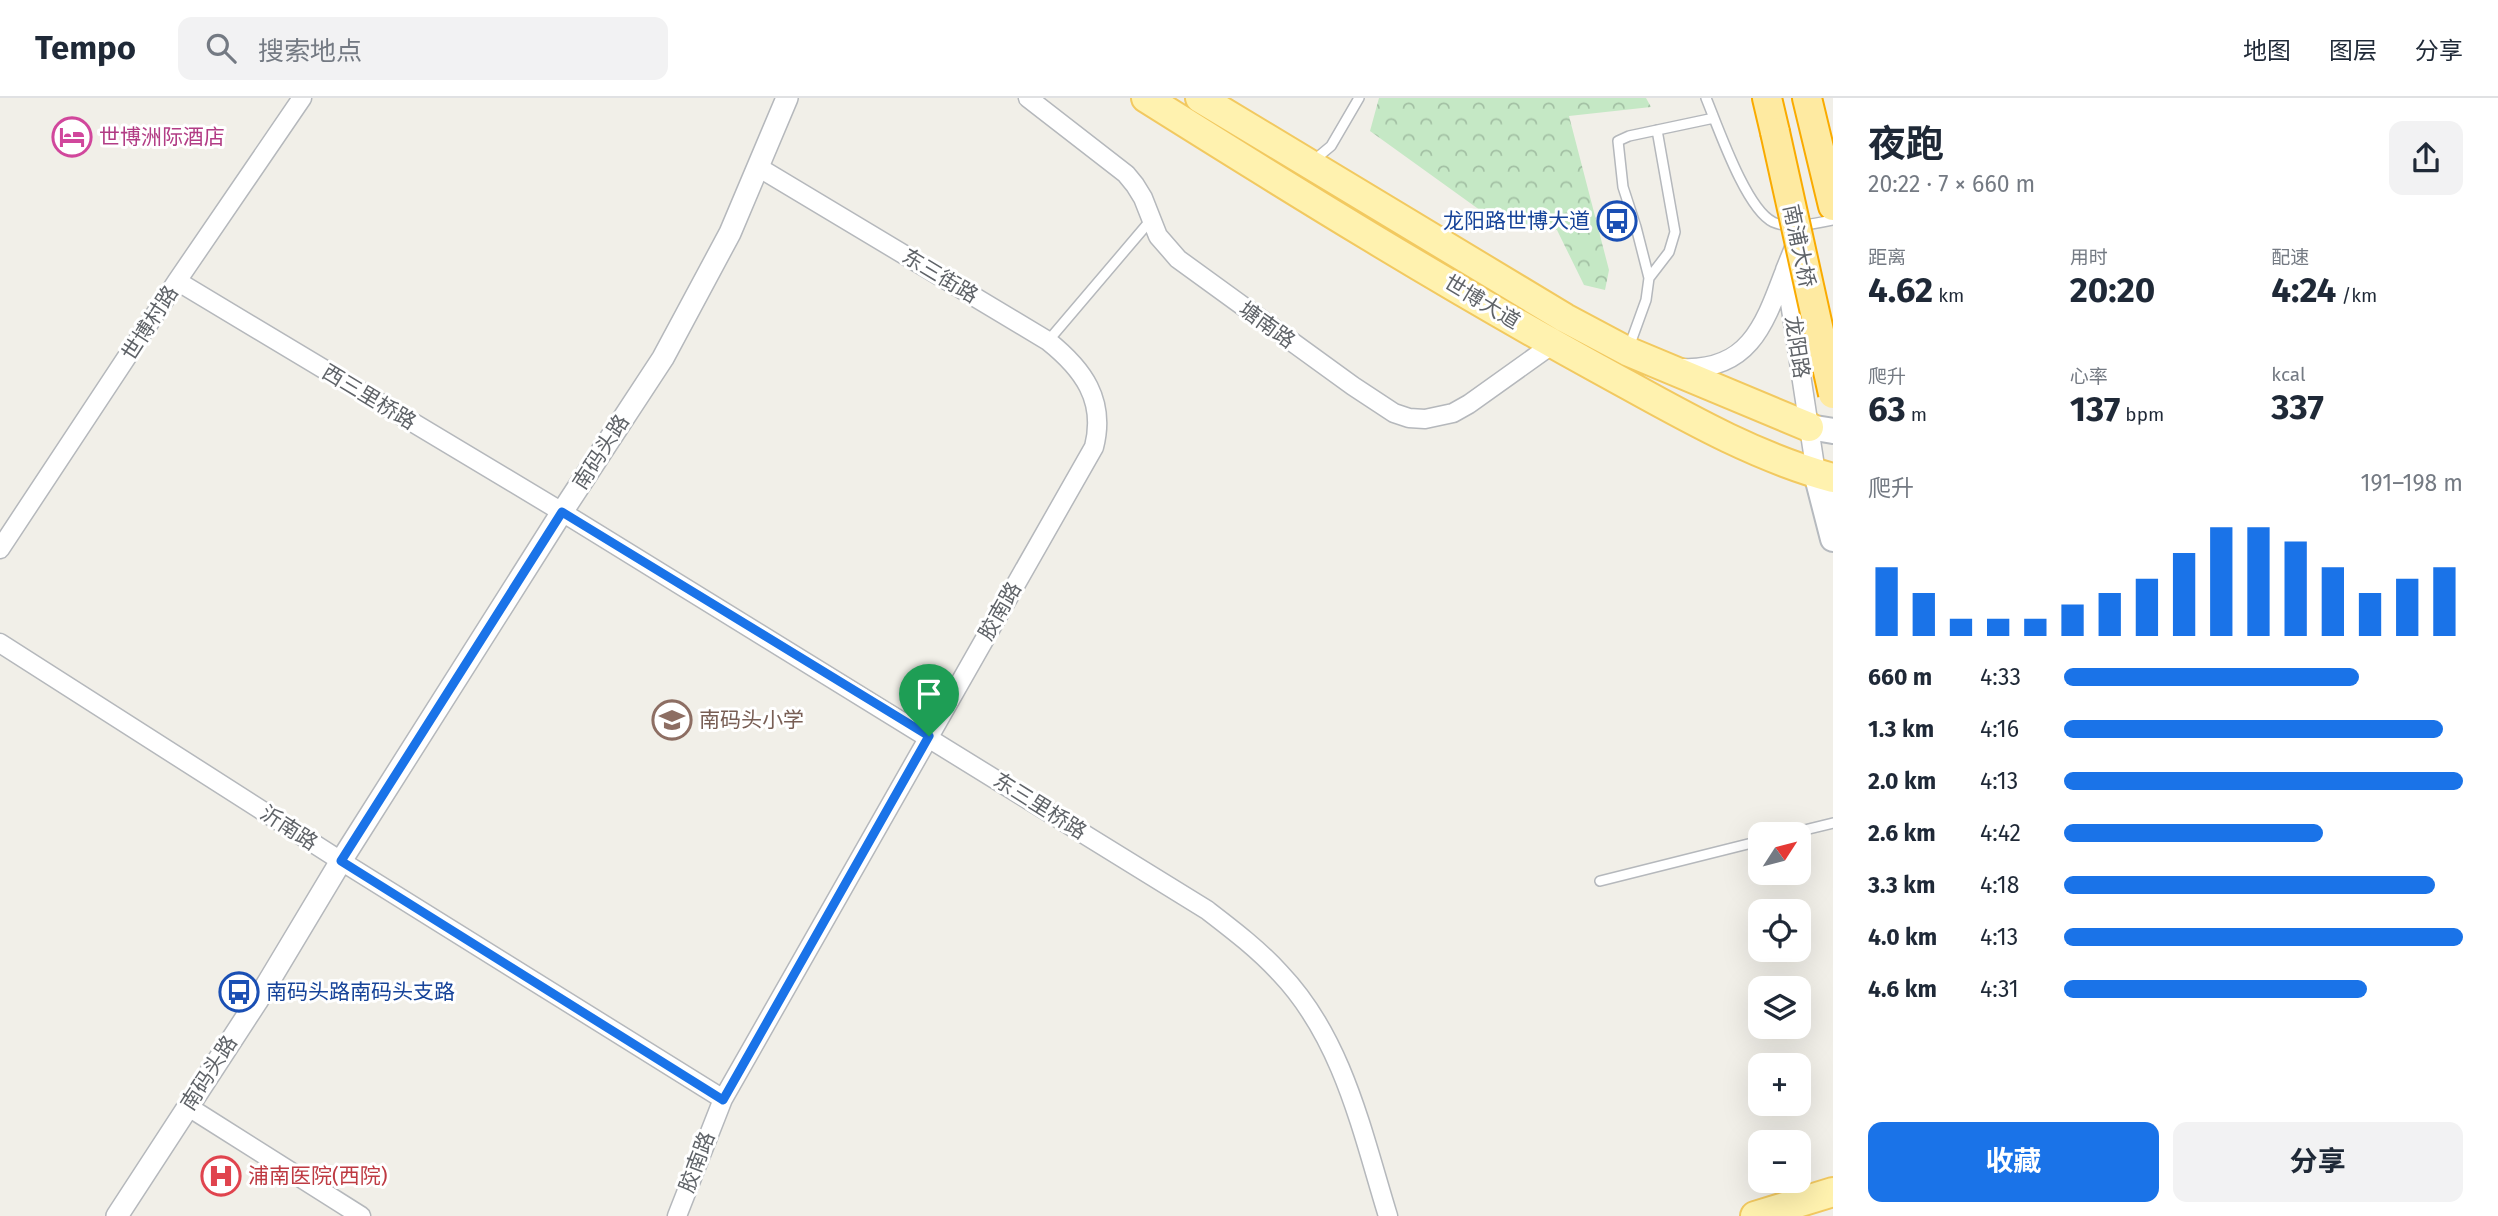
<!DOCTYPE html>
<html lang="zh">
<head>
<meta charset="utf-8">
<style>
	:root { --surface:#fff; --page:#f2f2f3; --text:#1f2937; --muted:#747a83; --line:#e0e1e3; --accent:#1a73e8 }
	body { margin:0; font-family:"Fira Sans","Noto Sans SC",sans-serif; background:var(--page); color:var(--text); height:100vh; display:flex; flex-direction:column; font-size:26px; white-space:nowrap }
	* { box-sizing:border-box; margin:0 }
	p { font-size:23px; color:var(--muted) }
	.icon { flex:none; width:38px; height:38px; fill:none; stroke:currentColor; stroke-width:2; stroke-linecap:round; stroke-linejoin:round }
	.map { position:relative; flex:1; overflow:hidden }
	.details { display:flex; flex-direction:column; background:var(--surface); width:665px }
	.details>* { flex:none }
	.needle { width:46px; rotate:54deg }
	.tools { position:absolute; left:1748px; top:724px; display:grid; gap:14px }
	.tools a { display:grid; place-items:center; width:63px; height:63px; border-radius:14px; background:var(--surface); box-shadow:0 7px 28px #0002; font-size:35px }
	.pin { position:absolute; display:grid; place-items:center; width:60px; height:60px; color:#fff; margin:-72px -30px; border-radius:50% 50% 50% 0; rotate:-45deg; box-shadow:0 0 7px #0007 }
	.pin .icon { rotate:45deg }
	.round { display:grid; place-items:center; flex:none; width:74px; height:74px; border-radius:14px; background:var(--page) }
	.head { display:flex; align-items:center; justify-content:space-between; height:119px; padding:0 35px }
	h1 { font-size:38px; font-weight:700; line-height:52px }
	.figures { display:grid; grid-template-columns:repeat(3,1fr); gap:10px; height:119px; padding:7px 35px }
	.figures div { display:grid; align-content:center }
	.figures b { font-size:35px; font-weight:700 }
	.figures small { font-size:19px; font-weight:400 }
	.figures p { font-size:19px }
	.chart { height:196px; padding:14px 35px }
	.chart p { display:flex; justify-content:space-between }
	.chart svg { width:100%; height:126px; margin-top:7px; stroke:var(--accent); stroke-width:6 }
	.action { display:flex; gap:14px; margin-top:auto; padding:14px 35px }
	.action a { flex:1; height:80px; border-radius:14px; background:var(--accent); color:#fff; font-size:28px; font-weight:700; line-height:80px; text-align:center }
	.action a+a { background:var(--page); color:var(--text) }
	ul { padding:0 35px; list-style:none; font-size:23px }
	li { display:grid; grid-template-columns:112px 84px 1fr; align-items:center; height:52px }
	li i { height:18px; border-radius:9px; background:var(--accent) }
	header { display:flex; align-items:center; gap:42px; box-sizing:border-box; height:98px; padding:0 35px; background:var(--surface); border-bottom:2px solid var(--line) }
	header strong { font-size:33px }
	nav { display:flex; gap:38px; margin-inline-start:auto; font-size:24px }
	.search { width:490px; height:63px; background:var(--page); display:flex; align-items:center; gap:18px; box-sizing:border-box; padding:0 24px; border-radius:14px; color:var(--muted); font-size:26px }
	main { display:flex; flex:1; min-height:0 }
	.map>svg:first-child { display:block }
</style>
</head>
<body>
<header>
<strong>Tempo</strong>
<div class="search"><svg class="icon" aria-label="search" viewBox="0 0 24 24"><circle cx="10" cy="10" r="6"/><path d="M15 15l6 6"/></svg>搜索地点</div>
<nav><a>地图</a><a>图层</a><a>分享</a></nav>
</header>
<main>
<div class="map">
<svg width="1833" height="1118" viewBox="0 0 1833 1118">
	<defs>
		<pattern id="park-crowns" width="20" height="18" patternUnits="userSpaceOnUse" patternTransform="scale(1.75)"><rect width="20" height="18" fill="#c5e8c5"/><path d="M2 6a3 3 0 1 1 6 0M12 15a3 3 0 1 1 6 0" fill="none" stroke="#a3c0a4"/></pattern>
	</defs>
	<rect width="100%" height="100%" fill="#f1efe8"/>
	<!-- park -->
	<path fill="url(#park-crowns)" d="M1379 0H1646L1651 9 1569 18 1609 172 1605 192 1584 187 1557 132 1509 133 1370 33Z"/>
	<g fill="none" stroke-linecap="round" stroke-linejoin="round">
		<!-- service casing -->
		<g stroke="#b5b8bc" stroke-width="12">
			<path id="service" d="M1706 0C1718 29 1746 111 1773 124 1791 132 1815 125 1833 122
				M1313 63 1331 48 1359 0
				M1649 180 1669 154 1675 134 1657 32
				M1048 243 1150 123
				M1629 249 1646 202 1649 180 1636 129 1623 89 1618 43 1629 38 1714 20
				M1784 737 1833 725
				M1600 783 1760 743"/>
		</g>
		<!-- minor casing -->
		<g stroke="#b5b8bc" stroke-width="21">
			<path id="minor" d="M1028 0 1126 76 1135 87 1143 100 1158 138 1178 161 1353 288 1394 315 1409 320 1425 321 1453 315 1469 306 1553 246
				M1798 140 1785 172 1816 375
				M177 183 562 414 1207 812C1233 832 1258 851 1280 875 1343 941 1362 1034 1388 1118
				M1682 270C1748 273 1764 228 1784 175
				M0 451 177 183 302 0
				M0 545 341 763 723 1001
				M187 1008 361 1118
				M677 1118 723 1001 1094 349C1106 302 1083 271 1048 243L758 69"/>
		</g>
		<!-- tertiary casing -->
		<g stroke="#b5b8bc" stroke-width="24">
			<path id="tertiary" d="M117 1118 257 903 341 763 562 414 663 260 730 135 787 0"/>
		</g>
		<!-- secondary casing -->
		<g stroke="#b6babf" stroke-width="28">
			<path id="secondary" d="M1809 329 1833 333
				M1816 375 1833 441"/>
		</g>
		<!-- primary casing -->
		<g stroke="#f2c960" stroke-width="32">
			<path id="primary" d="M1146 0C1294 93 1444 186 1597 270 1672 311 1750 358 1833 380
				M1200 0 1565 220 1627 253 1809 329
				M1755 1118 1833 1094"/>
		</g>
		<!-- trunk casing -->
		<g stroke="#f9ab00" stroke-width="32">
			<path id="trunk" d="M1767 0 1775 34
				M1807 0 1833 108"/>
		</g>
		<!-- service -->
		<use href="#service" stroke="#fff" stroke-width="9"/>
		<!-- minor -->
		<use href="#minor" stroke="#fff" stroke-width="18"/>
		<!-- tertiary -->
		<use href="#tertiary" stroke="#fff" stroke-width="21"/>
		<!-- secondary -->
		<use href="#secondary" stroke="#fff" stroke-width="24"/>
		<!-- primary -->
		<use href="#primary" stroke="#fff2af" stroke-width="28"/>
		<!-- trunk -->
		<use href="#trunk" stroke="#feeaa1" stroke-width="28"/>
		<!-- trunk-bridge casing -->
		<g stroke="#f9ab00" stroke-width="32" stroke-linecap="butt">
			<path id="trunk-bridge" d="M1775 34 1833 296"/>
		</g>
		<!-- trunk-bridge -->
		<use href="#trunk-bridge" stroke="#feeaa1" stroke-width="28"/>
	</g>
	<g fill="none" stroke-linecap="round" stroke-linejoin="round">
		<!-- route casing -->
		<g stroke="#fff" stroke-width="14">
			<path id="route" d="M562 414 929 638 723 1002 341 763Z"/>
		</g>
		<!-- route -->
		<use href="#route" stroke="#1a73e8" stroke-width="9"/>
	</g>
	<!-- icons -->
	<defs>
		<g id="hotel-ring" transform="scale(2.0125)"><circle r="9.5" fill="#fff" stroke="#d1479c" stroke-width="1.5"/><path d="M-6-4.5h1.5V1H6V5H4.5V3h-9V5H-6ZM-4 0a1.8 1.8 0 1 1 3.6 0ZM.5 0V-2.5h3Q6-2.5 6 0Z" fill="#d1479c"/></g>
		<g id="bus-ring" transform="scale(2.0125)"><circle r="9.5" fill="#fff" stroke="#1a4fb4" stroke-width="1.5"/><path d="M-5-6H5V4H4V6H2V4H-2V6H-4V4H-5ZM-3.5-4V0h7V-4ZM-3.5 1.2v1.5H-2V1.2ZM2 1.2v1.5H3.5V1.2Z" fill="#1a4fb4"/></g>
		<g id="school-ring" transform="scale(2.0125)"><circle r="9.5" fill="#fff" stroke="#8d6e63" stroke-width="1.5"/><path d="M0-5L7-2L0 1L-7-2ZM-4 1L0 2.5L4 1V4Q0 6-4 4Z" fill="#8d6e63"/></g>
		<g id="hospital-ring" transform="scale(2.0125)"><circle r="9.5" fill="#fff" stroke="#e0444e" stroke-width="1.5"/><path d="M-5-5h3v3.5h4V-5h3V5h-3V1.5h-4V5h-3Z" fill="#e0444e"/></g>
	</defs>
	<g fill-rule="evenodd">
		<use href="#hotel-ring" x="72" y="39"/>
		<use href="#bus-ring" x="1617" y="123"/>
		<use href="#school-ring" x="672" y="622"/>
		<use href="#bus-ring" x="239" y="894"/>
		<use href="#hospital-ring" x="221" y="1078"/>
	</g>
	<g text-anchor="middle" dominant-baseline="central" stroke-width="6" stroke-linejoin="round" paint-order="stroke">
		<!-- hotel labels -->
		<g font-size="21" fill="#b23c85" stroke="#fff" text-anchor="start">
			<text x="99" y="39">世博洲际酒店</text>
		</g>
		<!-- transit labels -->
		<g font-size="21" fill="#164399" stroke="#fff" text-anchor="end">
			<text x="1590" y="123">龙阳路世博大道</text>
			<text x="266" y="894" text-anchor="start">南码头路南码头支路</text>
		</g>
		<!-- street labels -->
		<g font-size="21" fill="#5f6368" stroke="#fff">
			<text transform="translate(1799 148) rotate(78)">南浦大桥</text>
			<text transform="translate(940 178) rotate(31)">东三街路</text>
			<text transform="translate(1482 204) rotate(31)">世博大道</text>
			<text transform="translate(150 225) rotate(-57)">世博村路</text>
			<text transform="translate(1267 227) rotate(36)">塘南路</text>
			<text transform="translate(1797 249) rotate(81)">龙阳路</text>
			<text transform="translate(369 299) rotate(31)">西三里桥路</text>
			<text transform="translate(601 354) rotate(-57)">南码头路</text>
			<text transform="translate(1000 513) rotate(-60)">胶南路</text>
			<text transform="translate(1040 708) rotate(32)">东三里桥路</text>
			<text transform="translate(289 730) rotate(33)">沂南路</text>
			<text transform="translate(209 975) rotate(-57)">南码头路</text>
			<text transform="translate(697 1064) rotate(-69)">胶南路</text>
		</g>
		<!-- education labels -->
		<g font-size="21" fill="#785e54" stroke="#fff" text-anchor="start">
			<text x="699" y="622">南码头小学</text>
		</g>
		<!-- health labels -->
		<g font-size="21" fill="#be3a42" stroke="#fff" text-anchor="start">
			<text x="248" y="1078">浦南医院(西院)</text>
		</g>
	</g>
</svg>
<div class="tools">
<a><svg class="needle" viewBox="-14 -14 28 28"><path d="M0-13l5 13h-10z" fill="#e53935"/><path d="M0 13l5-13h-10z" fill="#747a83"/></svg></a>
<a><svg class="icon" aria-label="locate" viewBox="0 0 24 24"><circle cx="12" cy="12" r="6"/><path d="M12 2v4M12 18v4M2 12h4M18 12h4"/></svg></a>
<a><svg class="icon" aria-label="layers" viewBox="0 0 24 24"><path d="M12 4l9 5-9 5-9-5zM3 14l9 5 9-5"/></svg></a>
<a>+</a>
<a>−</a>
</div>
<div class="pin" style="left:929px;top:638px;background:#1e9e55"><svg class="icon" aria-label="arrive" viewBox="0 0 24 24"><path d="M6 21V4h12l-3 4 3 4H6"/></svg></div>
</div>
<section class="details">
<div class="head"><div><h1>夜跑</h1><p>20:22 · 7 × 660 m</p></div><a class="round"><svg class="icon" aria-label="share" viewBox="0 0 24 24"><path d="M12 15V3M7 8l5-5 5 5M5 13v7h14v-7"/></svg></a></div>
<div class="figures">
<div><p>距离</p><b>4.62<small> km</small></b></div>
<div><p>用时</p><b>20:20</b></div>
<div><p>配速</p><b>4:24<small> /km</small></b></div>
</div>
<div class="figures">
<div><p>爬升</p><b>63<small> m</small></b></div>
<div><p>心率</p><b>137<small> bpm</small></b></div>
<div><p>kcal</p><b>337</b></div>
</div>
<div class="chart"><p><span>爬升</span>191–198 m</p>
<svg viewBox="0 0 160 44" preserveAspectRatio="none"><path d="M5 44V20M15 44V29M25 44V38M35 44V38M45 44V38M55 44V33M65 44V29M75 44V24M85 44V15M95 44V6M105 44V6M115 44V11M125 44V20M135 44V29M145 44V24M155 44V20"/></svg>
</div>
<ul>
<li><b>660 m</b>4:33<i style="width:74%"></i></li>
<li><b>1.3 km</b>4:16<i style="width:95%"></i></li>
<li><b>2.0 km</b>4:13<i style="width:100%"></i></li>
<li><b>2.6 km</b>4:42<i style="width:65%"></i></li>
<li><b>3.3 km</b>4:18<i style="width:93%"></i></li>
<li><b>4.0 km</b>4:13<i style="width:100%"></i></li>
<li><b>4.6 km</b>4:31<i style="width:76%"></i></li>
</ul>
<div class="action"><a>收藏</a><a>分享</a></div>
</section>
</main>
</body>
</html>
